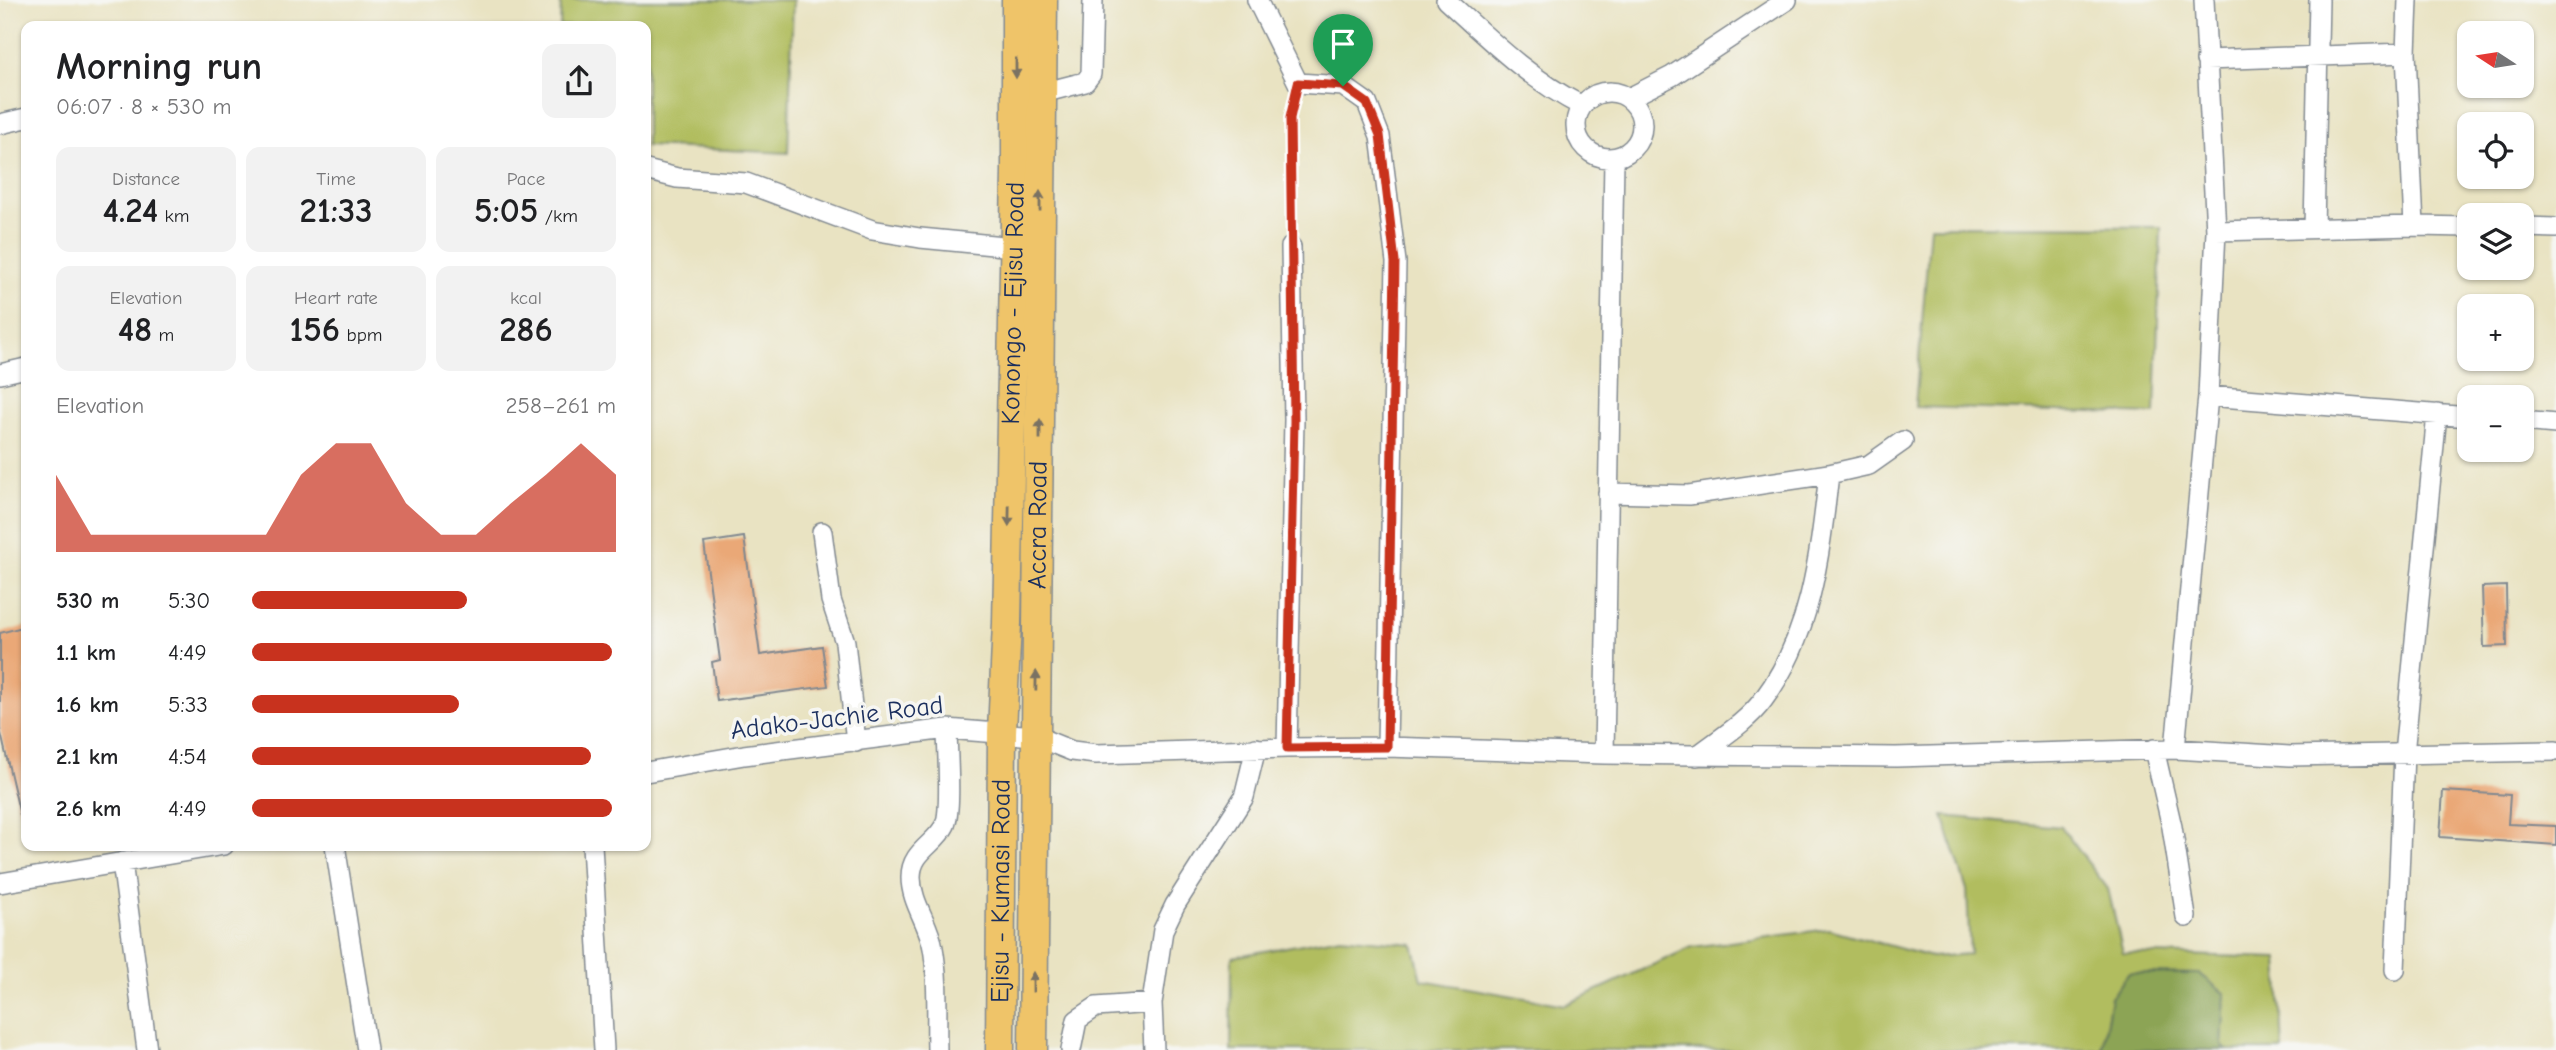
<!DOCTYPE html>
<html lang="en">
<head>
<meta charset="utf-8">
<style>
	:root { --surface:#fff; --page:#f2f2f2; --text:#202124; --muted:#757577; --accent:#c8321e }
	body { margin:0; font-family:"Comic Neue",sans-serif; background:var(--page); color:var(--text); height:100vh; display:flex; flex-direction:column; font-size:26px; white-space:nowrap }
	* { box-sizing:border-box; margin:0 }
	p { font-size:23px; color:var(--muted) }
	.icon { flex:none; width:38px; height:38px; fill:none; stroke:currentColor; stroke-width:2; stroke-linecap:round; stroke-linejoin:round }
	.map { position:relative; flex:1; overflow:hidden }
	.details { position:absolute; left:21px; top:21px; width:630px; height:830px; display:flex; flex-direction:column; background:var(--surface); border-radius:14px; box-shadow:0 2px 5px #0004 }
	.details>* { flex:none }
	.needle { width:46px; rotate:282deg }
	.controls { position:absolute; left:2457px; top:21px; display:grid; gap:14px }
	.controls a { display:grid; place-items:center; width:77px; height:77px; border-radius:14px; background:var(--surface); box-shadow:0 2px 5px #0004; font-size:35px }
	.pin { position:absolute; display:grid; place-items:center; width:60px; height:60px; color:#fff; margin:-72px -30px; border-radius:50% 50% 50% 0; rotate:-45deg; box-shadow:0 0 7px #0007 }
	.pin .icon { rotate:45deg }
	.round { display:grid; place-items:center; flex:none; width:74px; height:74px; border-radius:14px; background:var(--page) }
	.overview { display:flex; align-items:center; justify-content:space-between; height:119px; padding:0 35px }
	h1 { font-size:38px; font-weight:600; line-height:52px }
	.figures { display:grid; grid-template-columns:repeat(3,1fr); gap:10px; height:119px; padding:7px 35px }
	.figures div { display:grid; align-content:center; border-radius:14px; background:var(--page); text-align:center }
	.figures b { font-size:35px; font-weight:600 }
	.figures small { font-size:19px; font-weight:400 }
	.figures p { font-size:19px }
	.chart { height:196px; padding:14px 35px }
	.chart p { display:flex; justify-content:space-between }
	.chart svg { width:100%; height:126px; margin-top:7px; fill:var(--accent); opacity:.7 }
	ul { padding:0 35px; list-style:none; font-size:23px }
	li { display:grid; grid-template-columns:112px 84px 1fr; align-items:center; height:52px }
	li i { height:18px; border-radius:9px; background:var(--accent) }
	.map>svg:first-child { display:block }
</style>
</head>
<body>
<div class="map">
<svg width="2556" height="1050" viewBox="0 0 2556 1050">
	<rect width="100%" height="100%" fill="#f6f6f2"/>
	<filter id="ink" filterUnits="userSpaceOnUse"><feTurbulence type="fractalNoise" baseFrequency=".0143" numOctaves="2"/><feDisplacementMap in="SourceGraphic" scale="14" xChannelSelector="R" yChannelSelector="G"/><feConvolveMatrix kernelMatrix="1 2 1 2 8 2 1 2 1" color-interpolation-filters="sRGB"/></filter>
	<filter id="wash" filterUnits="userSpaceOnUse"><feTurbulence type="fractalNoise" baseFrequency=".00686" numOctaves="4" result="noise"/><feDisplacementMap in="SourceGraphic" scale="28" xChannelSelector="R" yChannelSelector="G"/><feGaussianBlur stdDeviation="1.57" result="paint"/><feColorMatrix in="noise" values="0 0 0 0 0 0 0 0 0 0 0 0 0 0 0 0 0 1.4 0 .05"/><feComposite in="paint" operator="in"/></filter>
	<g filter="url(#wash)">
		<rect width="100%" height="100%" fill="#e9e3c2"/>
		<!-- green -->
		<path fill="#b1bd5e" stroke="#66765e" stroke-width="2" d="M561 0H793L788 153 646 146V26H560Z
			M1930 226 2161 227 2155 414 1915 407Z
			M1943 816 2061 827 2108 889 2123 953 2278 958 2283 1050H2227L2222 1046 2225 994 2199 974 2129 973 2111 998 2102 1050H1231L1232 957 1340 937 1413 944 1422 980 1565 1005 1692 947 1829 929 1931 957 1970 954 1967 890Z"/>
		<!-- forest -->
		<path fill="#8ca455" stroke="#546a5a" stroke-width="2" d="M2129 973 2199 974 2225 994 2222 1046 2227 1050H2102L2111 998Z"/>
		<g id="blocks">
			<!-- building -->
			<path fill="#eaa877" d="M744 537 760 655 822 646 828 686 717 701 712 662 720 660 704 543Z
				M2506 586 2507 646 2484 647 2482 587Z
				M26 626V814L20 815 0 729V633Z
				M2443 791 2510 795 2508 824 2556 826V845L2440 837Z"/>
		</g>
	</g>
	<g filter="url(#ink)">
		<use href="#blocks" fill-opacity="0" stroke="#828990" stroke-width="2"/>
		<g fill="none" stroke-linecap="round" stroke-linejoin="round">
			<!-- minor casing -->
			<g stroke="#828990" stroke-width="22">
				<path id="minor" d="M1257 0 1298 83 1343 86 1367 103 1380 136 1396 262 1387 747
					M1446 0C1490 40 1529 79 1582 106
					M2408 0 2406 53 2414 226
					M2206 60 2406 53
					M1576 125a33 33 0 1 1 66 0a33 33 0 1 1-66 0Z
					M1042 93 1085 82 1091 74 1093 0
					M1629 98 1672 76 1787 0
					M0 124 26 118
					M646 170 677 178 746 183 872 230 920 238 1014 247
					M2522 227 2556 228
					M2314 228 2319 0
					M2216 231 2414 226 2469 227
					M0 374 26 368
					M2208 396 2469 417
					M2522 421 2556 424
					M1608 493 1689 495 1829 474 1869 465 1903 441
					M822 532 831 600 845 642 856 742
					M1287 748 1294 420 1291 247
					M2154 749 2172 827 2186 917
					M2175 749 2208 396 2216 231 2204 0
					M1604 754 1614 159
					M1697 756C1719 739 1747 722 1763 700 1812 635 1820 552 1829 474
					M646 772 744 755 947 729 1035 736 1072 751 1096 754 1287 748 1387 747 1604 754 1896 757 2175 749 2290 756 2556 751
					M335 845 367 1050
					M592 845 604 1050
					M122 862 147 1050
					M0 883 224 845
					M2395 970 2404 754 2437 414
					M937 1050C936 1017 939 981 933 948 929 923 911 903 911 877 911 851 935 845 945 825 952 809 947 749 947 729
					M1071 1050 1077 1020 1096 1007 1152 1003
					M1154 1050 1152 1003 1163 930 1175 905 1244 797 1256 748"/>
			</g>
			<!-- highway casing -->
			<g stroke="#828990" stroke-width="31">
				<g id="highway">
					<path id="s1" d="M1000 1050 1002 732 1007 623 1016 171V0"/>
					<path id="s2" d="M1033 1050 1043 0"/>
				</g>
			</g>
			<!-- path -->
			<path stroke="#828990" stroke-width="3.5" stroke-dasharray="5 5" stroke-linecap="butt" d="M1290 231V118L1294 99"/>
			<!-- minor -->
			<use href="#minor" stroke="#fff" stroke-width="19"/>
			<!-- highway -->
			<use href="#highway" stroke="#efc469" stroke-width="28"/>
		</g>
		<!-- one-way arrows -->
		<defs><path id="oneway-solid" d="M-6-.8H1V-3.2L6.5 0L1 3.2V.8H-6Z" transform="scale(1.75)"/></defs>
		<g fill="#7a7263">
			<use href="#oneway-solid" transform="translate(1016 68) rotate(90)"/>
			<use href="#oneway-solid" transform="translate(1040 201) rotate(-90)"/>
			<use href="#oneway-solid" transform="translate(1040 429) rotate(-90)"/>
			<use href="#oneway-solid" transform="translate(1009 516) rotate(91)"/>
			<use href="#oneway-solid" transform="translate(1036 681) rotate(-89)"/>
			<use href="#oneway-solid" transform="translate(1033 982) rotate(-90)"/>
		</g>
	</g>
	<g fill="none" stroke-linecap="round" stroke-linejoin="round" filter="url(#ink)">
		<!-- route casing -->
		<g stroke="#fff" stroke-width="14">
			<path id="route" d="M1298 83 1343 86 1367 103 1380 135 1395 262 1387 747 1287 748 1294 421 1290 118Z"/>
		</g>
		<!-- route -->
		<use href="#route" stroke="#c8321e" stroke-width="9"/>
	</g>
	<g text-anchor="middle" dominant-baseline="central" stroke-width="7" stroke-linejoin="round" paint-order="stroke">
		<!-- street labels -->
		<g font-size="26" fill="#1b2f5e" stroke="#f6f6f2">
			<text stroke="none"><textPath href="#s1" startOffset="747">Konongo - Ejisu Road</textPath></text>
			<text stroke="none"><textPath href="#s2" startOffset="525">Accra Road</textPath></text>
			<text transform="translate(837 718) rotate(-7)">Adako-Jachie Road</text>
			<text stroke="none"><textPath href="#s1" startOffset="159">Ejisu - Kumasi Road</textPath></text>
		</g>
	</g>
</svg>
<div class="controls">
<a><svg class="needle" viewBox="-14 -14 28 28"><path d="M0-13l5 13h-10z" fill="#e53935"/><path d="M0 13l5-13h-10z" fill="#757577"/></svg></a>
<a><svg class="icon" aria-label="locate" viewBox="0 0 24 24"><circle cx="12" cy="12" r="6"/><path d="M12 2v4M12 18v4M2 12h4M18 12h4"/></svg></a>
<a><svg class="icon" aria-label="layers" viewBox="0 0 24 24"><path d="M12 4l9 5-9 5-9-5zM3 14l9 5 9-5"/></svg></a>
<a>+</a>
<a>−</a>
</div>
<div class="pin" style="left:1343px;top:86px;background:#1e9e55"><svg class="icon" aria-label="arrive" viewBox="0 0 24 24"><path d="M6 21V4h12l-3 4 3 4H6"/></svg></div>
<section class="details">
<div class="overview"><div><h1>Morning run</h1><p>06:07 · 8 × 530 m</p></div><a class="round"><svg class="icon" aria-label="share" viewBox="0 0 24 24"><path d="M12 15V3M7 8l5-5 5 5M5 13v7h14v-7"/></svg></a></div>
<div class="figures">
<div><p>Distance</p><b>4.24<small> km</small></b></div>
<div><p>Time</p><b>21:33</b></div>
<div><p>Pace</p><b>5:05<small> /km</small></b></div>
</div>
<div class="figures">
<div><p>Elevation</p><b>48<small> m</small></b></div>
<div><p>Heart rate</p><b>156<small> bpm</small></b></div>
<div><p>kcal</p><b>286</b></div>
</div>
<div class="chart"><p><span>Elevation</span>258–261 m</p>
<svg viewBox="0 0 160 44" preserveAspectRatio="none"><path d="M0 44V17L10 38L20 38L30 38L40 38L50 38L60 38L70 17L80 6L90 6L100 27L110 38L120 38L130 27L140 17L150 6L160 17V44z"/></svg>
</div>
<ul>
<li><b>530 m</b>5:30<i style="width:59%"></i></li>
<li><b>1.1 km</b>4:49<i style="width:99%"></i></li>
<li><b>1.6 km</b>5:33<i style="width:57%"></i></li>
<li><b>2.1 km</b>4:54<i style="width:93%"></i></li>
<li><b>2.6 km</b>4:49<i style="width:99%"></i></li>
</ul>
</section>
</div>
</body>
</html>
